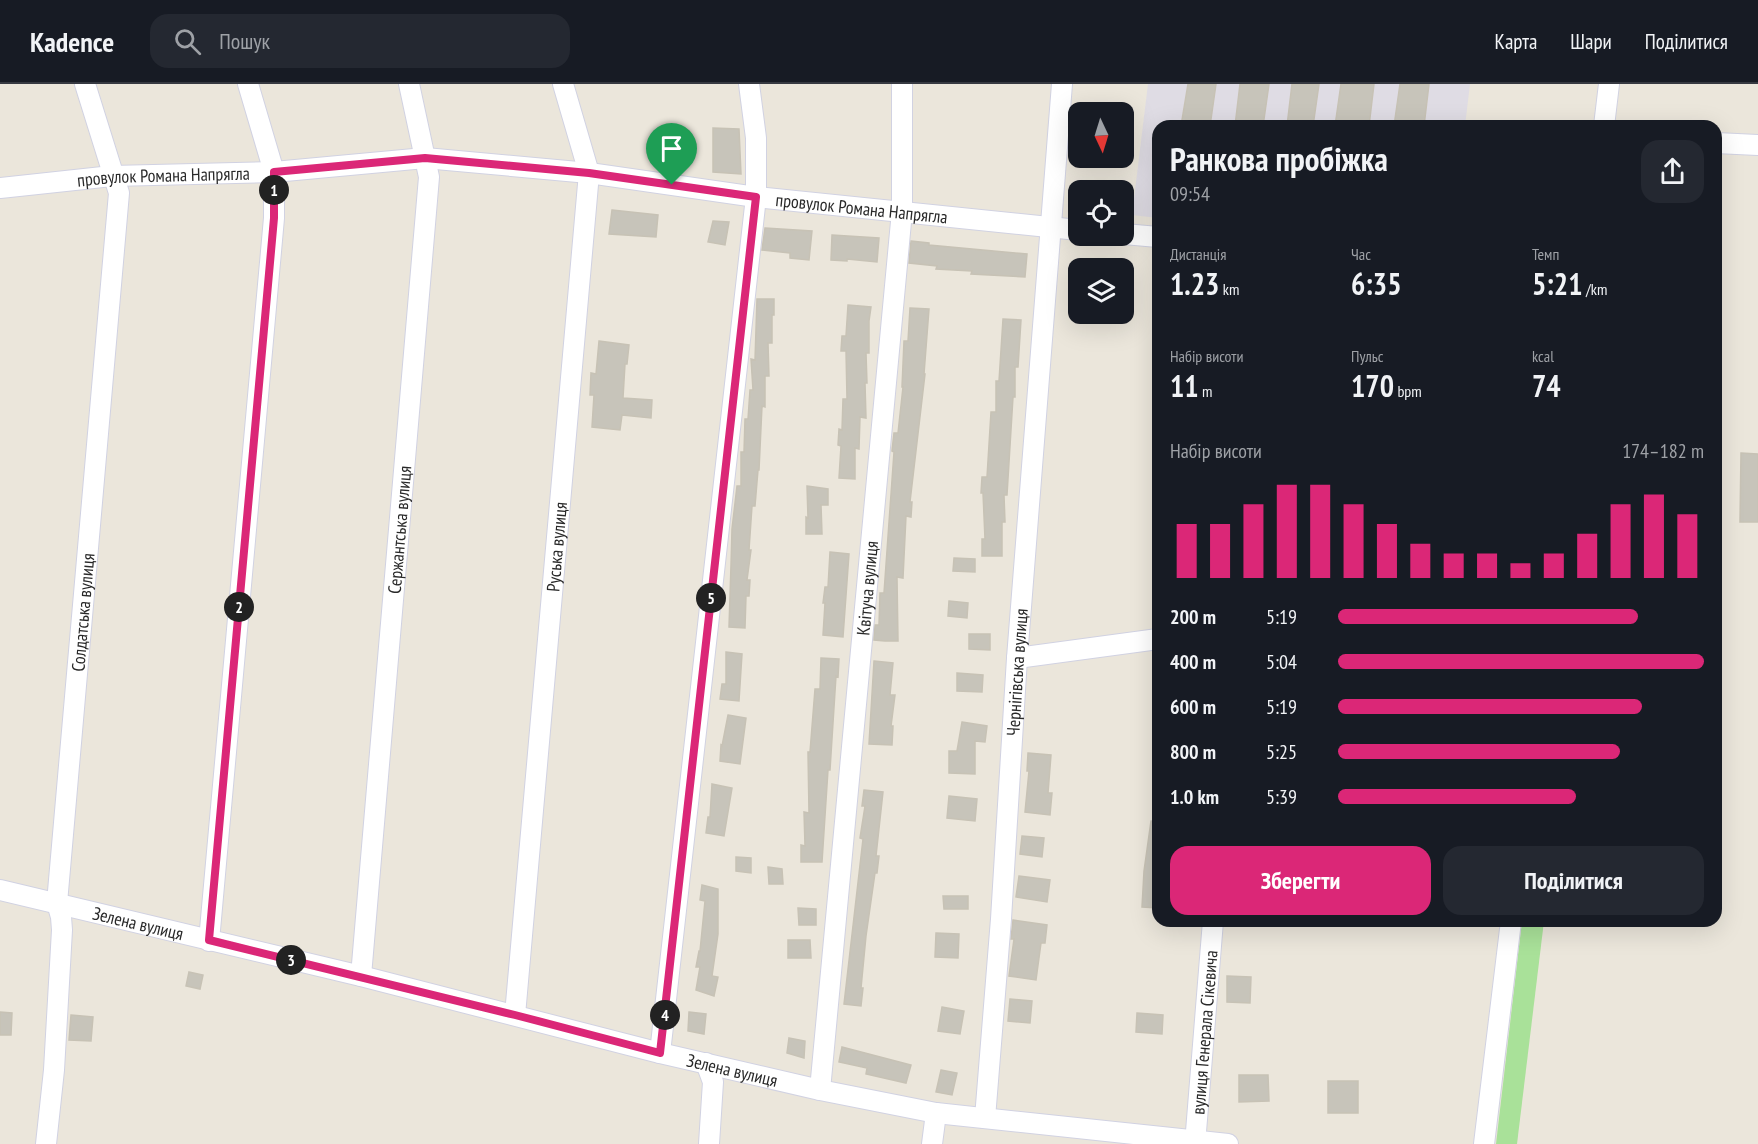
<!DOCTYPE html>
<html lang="uk">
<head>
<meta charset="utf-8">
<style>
	:root { --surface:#171b24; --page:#242831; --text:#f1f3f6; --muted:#9ea1a6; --line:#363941; --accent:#db2777 }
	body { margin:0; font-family:"PT Sans Narrow",sans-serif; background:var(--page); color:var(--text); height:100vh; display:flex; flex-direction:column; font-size:22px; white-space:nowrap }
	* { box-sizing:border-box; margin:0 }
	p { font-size:20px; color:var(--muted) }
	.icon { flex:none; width:33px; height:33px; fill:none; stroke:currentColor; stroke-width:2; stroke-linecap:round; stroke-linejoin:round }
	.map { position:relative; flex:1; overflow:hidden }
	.panel { position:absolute; left:1152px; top:36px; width:570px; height:807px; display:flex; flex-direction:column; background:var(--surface); border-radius:18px; box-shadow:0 6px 24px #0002 }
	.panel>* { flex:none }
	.needle { width:39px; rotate:176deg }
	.fabs { position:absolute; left:1068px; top:18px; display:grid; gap:12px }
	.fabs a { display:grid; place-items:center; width:66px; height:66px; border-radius:12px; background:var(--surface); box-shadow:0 6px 24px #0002; font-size:30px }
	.pin { position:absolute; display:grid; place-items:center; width:51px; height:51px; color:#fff; margin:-62px -26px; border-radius:50% 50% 50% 0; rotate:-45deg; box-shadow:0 0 6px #0007 }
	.pin .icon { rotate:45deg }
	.km { position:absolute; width:30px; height:30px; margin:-15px; border-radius:50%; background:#222; color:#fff; font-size:16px; line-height:30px; text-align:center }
	.round { display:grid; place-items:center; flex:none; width:63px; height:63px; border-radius:18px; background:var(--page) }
	.head { display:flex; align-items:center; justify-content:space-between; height:102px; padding:0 18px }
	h1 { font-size:33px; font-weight:600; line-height:45px }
	.stats { display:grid; grid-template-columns:repeat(3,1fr); gap:9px; height:102px; padding:6px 18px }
	.stats div { display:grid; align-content:center }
	.stats b { font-size:30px; font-weight:600 }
	.stats small { font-size:16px; font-weight:400 }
	.stats p { font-size:16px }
	.chart { height:168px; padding:12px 18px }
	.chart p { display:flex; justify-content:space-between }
	.chart svg { width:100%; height:108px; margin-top:6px; stroke:var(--accent); stroke-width:6 }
	.action { display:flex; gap:12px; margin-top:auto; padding:12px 18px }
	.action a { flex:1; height:69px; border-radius:18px; background:var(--accent); color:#fff; font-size:24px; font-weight:600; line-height:69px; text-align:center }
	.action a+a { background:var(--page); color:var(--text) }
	ul { padding:0 18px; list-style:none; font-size:20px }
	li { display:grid; grid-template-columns:96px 72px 1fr; align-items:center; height:45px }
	li i { height:15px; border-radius:8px; background:var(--accent) }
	header { display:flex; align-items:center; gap:36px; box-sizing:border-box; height:84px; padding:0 30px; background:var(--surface); border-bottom:2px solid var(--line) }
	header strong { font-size:28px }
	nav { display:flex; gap:33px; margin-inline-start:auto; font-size:21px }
	.search { width:420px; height:54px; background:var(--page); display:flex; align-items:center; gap:15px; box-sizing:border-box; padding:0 21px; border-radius:18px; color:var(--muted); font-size:22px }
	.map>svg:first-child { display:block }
</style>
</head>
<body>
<header>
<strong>Kadence</strong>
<div class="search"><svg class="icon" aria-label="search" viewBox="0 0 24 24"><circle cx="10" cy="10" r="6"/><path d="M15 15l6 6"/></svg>Пошук</div>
<nav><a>Карта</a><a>Шари</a><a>Поділитися</a></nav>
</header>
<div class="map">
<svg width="1758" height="1060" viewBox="0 0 1758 1060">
	<rect width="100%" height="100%" fill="#ebe6db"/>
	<!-- industrial -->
	<path fill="#dfdce4" d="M1148 0H1470L1465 42H1158V134L1132 131Z"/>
	<!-- green -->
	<path fill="#a9e199" d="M1522 837H1544L1517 1060H1496Z"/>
	<!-- building -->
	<path fill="#c7c4ba" stroke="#c7c2b5" stroke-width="1.5" d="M1188 0H1216L1210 42H1181Z
		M1240 0H1269L1263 42H1235Z
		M1292 0H1319L1313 42H1287Z
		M1341 0H1374L1369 42H1335Z
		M1400 0H1429L1424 42H1394Z
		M713 44 739 45 741 90 713 88Z
		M612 126 658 131 656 153 609 150Z
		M713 137 729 138 725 161 708 158Z
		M765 144 812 147 809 176 790 174V169L762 166Z
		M832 151 879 154 877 178 847 175V177L831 176Z
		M911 157 929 159V161L1027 170 1025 193 971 190 972 187 936 185 937 182 909 179Z
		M757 215H774V231H772V259H768L769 292H765V323L762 322 759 386H758L755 422H752L749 466H751L747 496H750L749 512H746L745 544 729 543 731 481 732 445 737 402H741V368H744L745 335H748L750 306H753L751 275 755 276Z
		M848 221 871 223 869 237V269H866L867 299H865L866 334 860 333 859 365 855 364V395L839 394 841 362 838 361 839 345 842 346 843 315H847L846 267H841L842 252H846Z
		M910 224 929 225 924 290H925L910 418H912L911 433 906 432 903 494 897 493 898 557H885L874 556V553L875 541H879L880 509H884L894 368 892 367 894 349H898L903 303H902L904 257H908Z
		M1003 235 1021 236 1018 283H1015V313H1013L1007 411H1004L1005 438H1002V472H982V455H985L983 409H981L982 393H987L991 328H996V297H999Z
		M599 257 629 261 627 280H625L623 314 652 316 651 334 622 331 620 346 592 343 594 311H590L591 289 596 290Z
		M1741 369 1758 370V438H1740Z
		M807 402 828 405V421H821L822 450H806V433L808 434Z
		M830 468 849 470 843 553 823 551 825 519H823L825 503H828Z
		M954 474 975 475V488L953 487Z
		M949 517 968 519 967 534 948 532Z
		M969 550H990V566L969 565Z
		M726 568 742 570 739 617 720 615 722 600H726Z
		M821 574 839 575 838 593 836 592 830 686H828L822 778H801V761L805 762 804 728 809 729 808 668H810L815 605H820Z
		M874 577 893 579 890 611H895L891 642H893L892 661 869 660Z
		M957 589 983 591 982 608 957 607Z
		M728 631 746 634 740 680 720 677 721 661 722 662Z
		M962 638 987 642 985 658 975 657V690L949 689V667H957Z
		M1028 669 1051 671 1048 709H1052L1050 731 1025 728 1029 687H1027Z
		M712 700 732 704 724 752 706 749 708 733H710Z
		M864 706 883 708 876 772H879L877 789H875L866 852 861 904H863L861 922 844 920 863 755 860 754 865 722H862Z
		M949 712 977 715 975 737 947 734Z
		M1151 737 1158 738V824L1142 823 1144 787Z
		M1022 752 1044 754 1042 773 1020 770Z
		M736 773 751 774V789L736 787Z
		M768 783 782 785 783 800H769Z
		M1019 792 1050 796 1047 818 1016 813Z
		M702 801 718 805V850L712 892 718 893 714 912 696 906 700 883H696L699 867H700L705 817 700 816Z
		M943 812H968V825H944Z
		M798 824 816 825V841H799Z
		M1013 836 1047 841 1045 859H1041L1036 896 1009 892 1014 855H1011Z
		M936 849 959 850 958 874 935 873Z
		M788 856H810L811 874H788Z
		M189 888 203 891 200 905 186 902Z
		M1227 892 1251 893 1250 919 1227 918Z
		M1010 915 1032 917 1030 939 1008 937Z
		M942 923 964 927 960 950 938 947Z
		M0 928 12 929 11 951H0Z
		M689 928 706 930 704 950 688 947Z
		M1137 929 1163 931 1162 950 1136 948Z
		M71 931 93 933 91 957 69 956Z
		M789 954 805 957 804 974 787 969Z
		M842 963 911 981 906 999 866 990 867 984 839 978Z
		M941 986 957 989 952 1011 936 1008Z
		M1239 991H1268L1269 1017 1239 1018Z
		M1328 997H1358V1029H1328Z"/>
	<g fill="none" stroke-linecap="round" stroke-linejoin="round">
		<!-- minor casing -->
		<g stroke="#d1d2e2" stroke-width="22">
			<g id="minor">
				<path d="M1604 42 1609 0"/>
				<path d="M1716 59 1758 61"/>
				<path id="s1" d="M0 104 112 92 274 88 425 74 589 89 756 113 1078 146"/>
				<path d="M1124 150 1158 153"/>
				<path d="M1017 574 1158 555"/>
				<path id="s2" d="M0 806 361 892 660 969 820 1006 936 1029 1228 1060"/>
				<path d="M209 857 274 134V88L248 0"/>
				<path id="s3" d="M361 892 429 93 409 0"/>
				<path id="s4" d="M515 931 589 89 563 0"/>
				<path d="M660 969 756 113V54L749 0"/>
				<path d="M706 979 713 998 709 1060"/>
				<path id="s5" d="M820 1006 902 127V0"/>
				<path id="s6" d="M985 1034 1001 835 1017 574 1062 0"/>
				<path id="s7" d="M46 1060 54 986 62 846 61 833 57 819 119 109 85 0"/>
				<path d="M932 1060 936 1029"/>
				<path id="s8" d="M1195 1060 1213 837"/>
				<path d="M1484 1060 1511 837"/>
			</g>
		</g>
		<!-- minor -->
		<use href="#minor" stroke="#fff" stroke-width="20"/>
	</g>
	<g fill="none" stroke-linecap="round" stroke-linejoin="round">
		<!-- route casing -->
		<g stroke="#fff" stroke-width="12">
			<path id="route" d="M425 74 589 89 756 113 660 969 515 931 209 856 274 134V88Z"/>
		</g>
		<!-- route -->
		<use href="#route" stroke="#db2777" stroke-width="8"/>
	</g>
	<g text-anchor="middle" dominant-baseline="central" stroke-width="5" stroke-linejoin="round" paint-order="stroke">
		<!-- street labels -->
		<g font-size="18" fill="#292929" stroke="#fff">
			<text stroke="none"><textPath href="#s1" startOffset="164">провулок Романа Напрягла</textPath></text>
			<text stroke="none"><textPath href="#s1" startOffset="866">провулок Романа Напрягла</textPath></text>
			<text stroke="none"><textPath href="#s3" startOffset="448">Сержантська вулиця</textPath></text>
			<text stroke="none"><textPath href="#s4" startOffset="470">Руська вулиця</textPath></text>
			<text stroke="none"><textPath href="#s5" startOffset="504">Квітуча вулиця</textPath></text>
			<text stroke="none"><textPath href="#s7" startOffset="534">Солдатська вулиця</textPath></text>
			<text stroke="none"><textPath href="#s6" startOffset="447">Чернігівська вулиця</textPath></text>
			<text stroke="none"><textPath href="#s2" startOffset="142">Зелена вулиця</textPath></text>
			<text stroke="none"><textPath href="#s8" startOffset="112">вулиця Генерала Сікевича</textPath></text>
			<text stroke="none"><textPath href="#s2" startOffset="754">Зелена вулиця</textPath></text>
		</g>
	</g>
</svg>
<div class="fabs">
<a><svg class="needle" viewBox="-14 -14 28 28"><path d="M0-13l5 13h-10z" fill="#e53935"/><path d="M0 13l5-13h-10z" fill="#9ea1a6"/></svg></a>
<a><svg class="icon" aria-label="locate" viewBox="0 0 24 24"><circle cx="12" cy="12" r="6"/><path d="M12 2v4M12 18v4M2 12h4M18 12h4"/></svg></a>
<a><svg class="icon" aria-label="layers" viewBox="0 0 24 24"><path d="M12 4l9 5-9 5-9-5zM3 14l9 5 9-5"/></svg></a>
</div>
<div class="pin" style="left:672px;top:101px;background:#1e9e55"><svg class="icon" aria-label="arrive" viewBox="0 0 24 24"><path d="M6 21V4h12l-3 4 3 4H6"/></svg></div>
<b class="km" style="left:274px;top:106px">1</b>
<b class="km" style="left:239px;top:523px">2</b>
<b class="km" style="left:291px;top:876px">3</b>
<b class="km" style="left:665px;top:931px">4</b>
<b class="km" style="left:711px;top:514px">5</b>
<section class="panel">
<div class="head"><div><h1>Ранкова пробіжка</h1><p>09:54</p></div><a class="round"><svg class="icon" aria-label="share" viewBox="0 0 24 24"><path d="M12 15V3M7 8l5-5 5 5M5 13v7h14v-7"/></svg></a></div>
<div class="stats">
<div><p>Дистанція</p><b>1.23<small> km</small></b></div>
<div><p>Час</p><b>6:35</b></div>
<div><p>Темп</p><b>5:21<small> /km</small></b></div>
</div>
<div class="stats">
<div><p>Набір висоти</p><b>11<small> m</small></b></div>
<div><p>Пульс</p><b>170<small> bpm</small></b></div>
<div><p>kcal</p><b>74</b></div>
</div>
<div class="chart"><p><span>Набір висоти</span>174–182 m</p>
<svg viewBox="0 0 160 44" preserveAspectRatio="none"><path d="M5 44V22M15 44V22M25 44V14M35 44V6M45 44V6M55 44V14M65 44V22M75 44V30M85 44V34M95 44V34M105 44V38M115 44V34M125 44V26M135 44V14M145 44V10M155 44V18"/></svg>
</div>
<ul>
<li><b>200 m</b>5:19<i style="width:82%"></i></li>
<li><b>400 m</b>5:04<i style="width:100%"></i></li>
<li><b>600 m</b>5:19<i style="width:83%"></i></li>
<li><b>800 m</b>5:25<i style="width:77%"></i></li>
<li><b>1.0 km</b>5:39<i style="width:65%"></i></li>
</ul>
<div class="action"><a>Зберегти</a><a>Поділитися</a></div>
</section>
</div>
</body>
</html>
